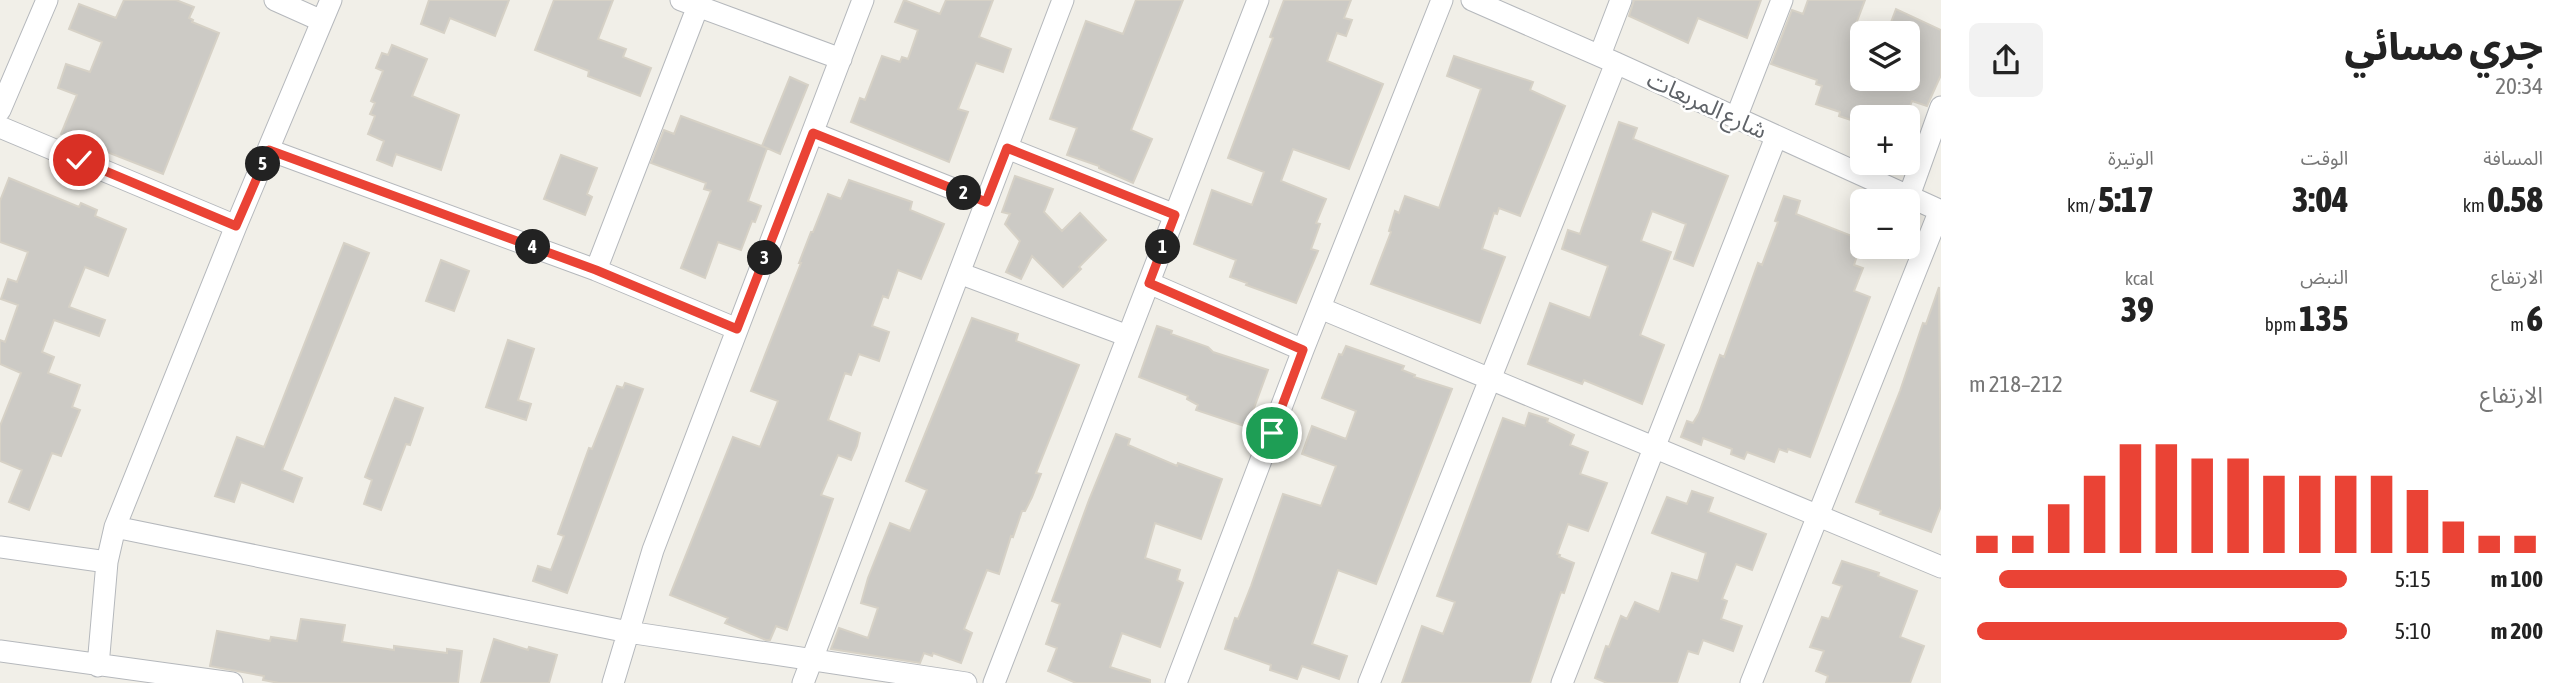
<!DOCTYPE html>
<html lang="ar">
<head>
<meta charset="utf-8">
<style>
	:root { --surface:#fff; --page:#f2f2f2; --text:#222; --muted:#767676; --accent:#ea4335 }
	body { margin:0; font-family:"Asap Condensed","Noto Sans Arabic",sans-serif; background:var(--page); color:var(--text); direction:rtl; height:100vh; display:flex; flex-direction:column; font-size:26px; white-space:nowrap }
	* { box-sizing:border-box; margin:0 }
	p { font-size:23px; color:var(--muted) }
	.icon { flex:none; width:38px; height:38px; fill:none; stroke:currentColor; stroke-width:2; stroke-linecap:round; stroke-linejoin:round }
	.map { position:relative; flex:1; overflow:hidden; direction:ltr }
	.side { display:flex; flex-direction:column; background:var(--surface); width:630px }
	.side>* { flex:none }
	.fabs { position:absolute; left:1850px; top:21px; display:grid; gap:14px }
	.fabs a { display:grid; place-items:center; width:70px; height:70px; border-radius:10px; background:var(--surface); box-shadow:0 4px 18px #0003; font-size:35px }
	.pin { position:absolute; display:grid; place-items:center; width:60px; height:60px; color:#fff; margin:-30px; border:4px solid #fff; border-radius:50%; box-shadow:0 2px 7px #0007 }
	.km { position:absolute; width:35px; height:35px; margin:-18px; border-radius:50%; background:#222; color:#fff; font-size:19px; line-height:35px; text-align:center }
	.round { display:grid; place-items:center; flex:none; width:74px; height:74px; border-radius:10px; background:var(--page) }
	.overview { display:flex; align-items:center; justify-content:space-between; height:119px; padding:0 28px }
	h1 { font-size:38px; font-weight:800; line-height:52px }
	.metrics { display:grid; grid-template-columns:repeat(3,1fr); gap:10px; height:119px; padding:7px 28px }
	.metrics div { display:grid; align-content:center }
	.metrics b { font-size:35px; font-weight:800 }
	.metrics small { font-size:19px; font-weight:400 }
	.metrics p { font-size:19px }
	.chart { height:196px; padding:14px 28px }
	.chart p { display:flex; justify-content:space-between }
	.chart svg { width:100%; height:126px; margin-top:7px; stroke:var(--accent); stroke-width:6 }
	ul { padding:0 28px; list-style:none; font-size:23px }
	li { display:grid; grid-template-columns:112px 84px 1fr; align-items:center; height:52px }
	li i { height:18px; border-radius:9px; background:var(--accent) }
	main { display:flex; flex:1; min-height:0 }
	.map>svg:first-child { display:block }
</style>
</head>
<body>
<main>
<section class="side">
<div class="overview"><div><h1>جري مسائي</h1><p>20:34</p></div><a class="round"><svg class="icon" aria-label="share" viewBox="0 0 24 24"><path d="M12 15V3M7 8l5-5 5 5M5 13v7h14v-7"/></svg></a></div>
<div class="metrics">
<div><p>المسافة</p><b>0.58<small> km</small></b></div>
<div><p>الوقت</p><b>3:04</b></div>
<div><p>الوتيرة</p><b>5:17<small> /km</small></b></div>
</div>
<div class="metrics">
<div><p>الارتفاع</p><b>6<small> m</small></b></div>
<div><p>النبض</p><b>135<small> bpm</small></b></div>
<div><p>kcal</p><b>39</b></div>
</div>
<div class="chart"><p><span>الارتفاع</span>212–218 m</p>
<svg viewBox="0 0 160 44" preserveAspectRatio="none"><path d="M5 44V38M15 44V38M25 44V27M35 44V17M45 44V6M55 44V6M65 44V11M75 44V11M85 44V17M95 44V17M105 44V17M115 44V17M125 44V22M135 44V33M145 44V38M155 44V38"/></svg>
</div>
<ul>
<li><b>100 m</b>5:15<i style="width:92%"></i></li>
<li><b>200 m</b>5:10<i style="width:98%"></i></li>
</ul>
</section>
<div class="map">
<svg width="1941" height="683" viewBox="0 0 1941 683">
	<rect width="100%" height="100%" fill="#f1efe8"/>
	<!-- building -->
	<path fill="#cccac5" stroke="#d6d1c6" stroke-width="2" d="M124 0H176L194 7 189 18 193 20 192 22 219 33 163 174 61 134 77 95 58 88 66 64 90 72 102 42 69 29 79 4 116 18Z
		M429 0H509L495 36 450 18 444 33 421 24Z
		M554 0H613L598 39 626 49 623 57 651 68 640 96 588 76 589 71 535 50Z
		M904 0 940 14 946 0H993L979 37 1011 49 1003 72 976 63 958 109 968 112 949 162 851 122 860 98 865 100 882 56 900 62 902 57 908 59 918 30 895 22Z
		M1136 0H1183L1131 130 1152 139 1133 183 1099 168V166L1067 155 1077 128 1050 119 1086 21 1123 34Z
		M1284 0H1351L1344 18 1352 20 1346 36 1337 33 1327 61 1383 84 1349 169 1293 149 1281 181 1326 199 1316 223 1320 224 1311 249 1318 251 1296 303 1246 285 1247 283 1230 277 1236 260 1194 244 1212 190 1252 205 1264 172 1228 158 1273 38 1270 37Z
		M1634 0H1761L1747 38 1698 18 1688 43 1629 16Z
		M1808 0H1865L1856 24 1862 26V79H1908V33H1887L1896 9 1941 30V75L1927 106 1912 101 1906 117H1862L1860 123 1839 116 1840 112 1816 104 1822 86 1816 84 1817 80 1771 64 1792 10 1803 14Z
		M392 45 427 59 412 96 459 115 441 170 396 154 392 166 377 160 384 141 368 134 375 116 370 114 375 103 371 101 383 71 376 68 382 53 388 55Z
		M1454 56 1533 82 1530 90 1565 106 1520 216 1499 208 1497 214 1494 213 1482 249 1505 257 1480 323 1371 284 1391 232 1389 231 1395 211 1399 213 1405 196 1439 208 1481 89 1447 76Z
		M790 77 808 85 780 154 762 146Z
		M681 116 767 148 748 201 761 206 755 222 752 221 741 250 718 242 705 278 681 268 711 191 704 189 706 183 651 163 664 130 674 134Z
		M1619 122 1637 128 1633 139 1728 176 1693 266 1674 259 1686 224 1652 211 1641 241 1671 252 1640 335 1664 345 1642 404 1584 380 1582 384 1528 364 1550 303 1590 318 1608 266 1562 249 1568 230 1580 234 1582 228Z
		M561 155 597 168 587 194 592 197 585 215 544 199Z
		M1015 176 1053 189 1044 212 1062 231 1080 213 1106 240 1079 267 1081 269 1063 287 1032 256 1021 279 1006 272 1020 241 1005 224 1010 214 1002 212Z
		M9 178 79 207 81 203 97 210 95 216 126 229 108 276 85 267 69 307 105 320 99 336 54 320 42 352 54 357 48 373 80 385 72 407 80 410 61 456 52 453 29 510 9 502 22 470 0 461V426L21 373 0 364V340L5 342 18 305 1 299 8 279 17 282 28 252 0 242V201Z
		M849 180 912 202 910 210 944 224 921 279 898 270 888 298 883 296 872 326 889 332 879 361 859 354 851 375 845 373 828 420 860 433 857 446 851 460 838 455 821 495 833 499 787 630 776 626 770 640H766L725 623 728 618 670 595 733 437 760 447 778 401 751 391 801 263H799L811 232H813L828 194 841 199Z
		M1784 196 1800 201 1796 214 1862 240 1854 265 1863 268 1854 291 1870 297 1810 457 1788 449 1787 452 1779 449 1774 462 1747 452 1744 459 1731 454 1732 449 1703 438 1701 445 1681 437 1687 421 1693 423 1699 413 1720 355 1724 357 1758 263 1762 265 1778 222 1775 221Z
		M344 243 369 253 282 470 302 478 293 502 241 482 234 502 215 496 237 437 264 447Z
		M441 260 469 271 454 311 426 301Z
		M1939 287 1941 506 1931 532 1880 514 1881 511 1856 502 1900 391 1923 323 1926 324Z
		M972 318 1018 334 1016 341 1079 365 1036 473 1041 474 1032 497 1025 511H1022L1013 537 1011 536 999 574 987 570 964 629 972 633 961 663 933 653 932 656 924 653 920 663 831 649 839 628 868 638 878 608 861 603 868 578 890 523 910 531 927 490 906 481Z
		M1157 326 1172 331 1171 334 1208 347 1213 352 1268 370 1247 427 1196 410 1198 405 1187 399 1188 396 1139 377Z
		M508 340 534 349 518 400 531 404 526 420 486 407Z
		M1346 346 1404 366 1402 370 1415 375 1414 377 1452 389 1376 584 1338 570 1312 644 1347 656 1339 679 1302 666 1297 679 1270 670 1271 665 1225 649 1235 618 1238 619 1251 586 1283 494 1321 506 1336 466 1302 454 1312 426 1346 439 1356 411 1322 398 1339 354 1342 355Z
		M625 383 643 389 567 593 533 581 538 566 551 570 564 536 558 534 589 448 592 449 617 386 623 388Z
		M395 398 423 408 410 445 406 444 381 510 364 504 372 480 365 477Z
		M1529 413 1548 419 1547 422 1574 435 1570 445 1588 452 1580 474 1607 483 1588 531 1568 524 1557 554 1560 555 1559 557 1574 563 1564 593 1561 592 1530 683H1402L1422 626 1443 634 1455 602 1437 596 1503 418 1525 426Z
		M1116 434 1130 439 1128 445 1177 466 1178 463 1222 479 1201 539 1155 523 1145 558 1180 570 1177 580 1183 583 1160 647 1122 633 1110 667 1150 680V683H1076L1048 671 1057 648 1046 644 1060 604 1052 601 1089 500Z
		M1692 491 1713 498 1708 512 1766 534 1752 570 1736 564 1722 599 1727 601 1721 619 1742 626 1733 651 1703 640 1698 654 1688 651 1677 683H1607L1595 678 1606 646 1609 647 1621 616 1627 619 1635 602 1659 612 1672 573 1698 581 1706 553 1652 533 1667 497 1687 504Z
		M1842 561 1879 573 1878 576 1917 591 1900 637 1924 646 1910 683H1826L1828 676 1816 671 1824 651 1810 647 1822 617 1829 619 1842 586 1833 583Z
		M301 619 345 625 342 642 394 650V646L447 653V649L462 651 458 683H279L263 680 264 676 210 666 217 631 270 641 271 637 297 641Z
		M494 639 528 650 529 647 557 655 549 683H481Z"/>
	<g fill="none" stroke-linecap="round" stroke-linejoin="round">
		<!-- minor casing -->
		<g stroke="#b5b8bc" stroke-width="23">
			<path id="minor" d="M275 0 322 21
				M681 0 841 59
				M1472 0 1616 63 1941 211
				M1600 55 1621 0
				M0 110 47 0
				M1736 118 1782 0
				M0 127 236 226
				M813 133 986 202
				M1007 148 1175 215
				M269 150 596 270 737 329
				M1909 196 1941 107
				M596 270 698 6
				M959 273 1128 336
				M1149 283 1303 350
				M1320 308 1941 567
				M115 527 628 632 966 683
				M0 547 107 562
				M0 651 232 683
				M98 666 107 562 115 527 236 226 331 0
				M613 683 653 550 863 0
				M803 683 1063 0
				M994 683 1258 0
				M1176 683 1303 350 1442 0
				M1369 683 1616 63
				M1562 683 1776 137
				M1751 683 1940 210"/>
		</g>
		<!-- minor -->
		<use href="#minor" stroke="#fff" stroke-width="21"/>
	</g>
	<g fill="none" stroke-linecap="round" stroke-linejoin="round">
		<!-- route casing -->
		<g stroke="#fff" stroke-width="14">
			<path id="route" d="M79 160 236 226 269 150 596 270 737 329 813 133 986 202 1007 148 1175 215 1149 283 1303 350 1272 433"/>
		</g>
		<!-- route -->
		<use href="#route" stroke="#ea4335" stroke-width="9"/>
	</g>
	<g text-anchor="middle" dominant-baseline="central" stroke-width="5" stroke-linejoin="round" paint-order="stroke">
		<!-- street labels -->
		<g font-size="23" fill="#5f6368" stroke="#fff">
			<text transform="translate(1707 105) rotate(25)">شارع المربعات</text>
		</g>
	</g>
</svg>
<div class="fabs">
<a><svg class="icon" aria-label="layers" viewBox="0 0 24 24"><path d="M12 4l9 5-9 5-9-5zM3 14l9 5 9-5"/></svg></a>
<a>+</a>
<a>−</a>
</div>
<div class="pin" style="left:1272px;top:433px;background:#1e9e55"><svg class="icon" aria-label="arrive" viewBox="0 0 24 24"><path d="M6 21V4h12l-3 4 3 4H6"/></svg></div>
<div class="pin" style="left:79px;top:160px;background:#d93025"><svg class="icon" aria-label="check" viewBox="0 0 24 24"><path d="M5 12l5 5 9-10"/></svg></div>
<b class="km" style="left:1163px;top:247px">1</b>
<b class="km" style="left:964px;top:193px">2</b>
<b class="km" style="left:765px;top:258px">3</b>
<b class="km" style="left:533px;top:247px">4</b>
<b class="km" style="left:263px;top:164px">5</b>
</div>
</main>
</body>
</html>
